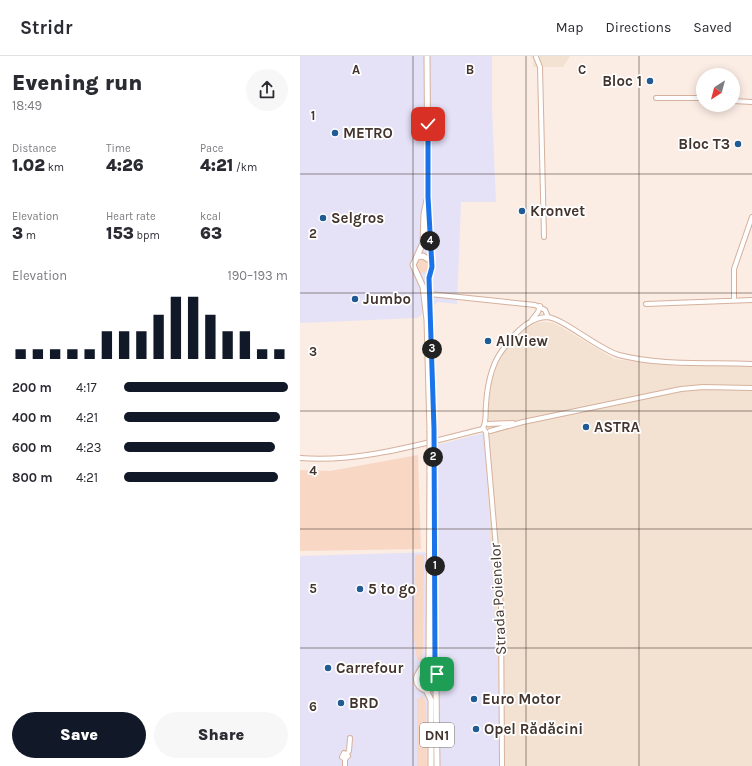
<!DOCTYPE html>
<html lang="en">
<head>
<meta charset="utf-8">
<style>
	:root { --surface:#fff; --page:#f7f7f7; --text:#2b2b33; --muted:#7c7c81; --line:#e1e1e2; --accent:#111827 }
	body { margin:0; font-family:Karla,sans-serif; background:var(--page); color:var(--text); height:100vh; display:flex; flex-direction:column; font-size:15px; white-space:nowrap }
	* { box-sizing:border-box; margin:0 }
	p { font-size:13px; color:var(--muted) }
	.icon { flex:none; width:22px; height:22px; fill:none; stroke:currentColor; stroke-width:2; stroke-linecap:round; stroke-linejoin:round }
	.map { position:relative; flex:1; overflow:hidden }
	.drawer { display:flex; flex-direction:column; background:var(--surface); width:300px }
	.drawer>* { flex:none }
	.needle { width:26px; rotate:216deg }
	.fabs { position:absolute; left:396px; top:12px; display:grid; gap:8px }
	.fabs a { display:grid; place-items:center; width:44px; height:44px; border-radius:50%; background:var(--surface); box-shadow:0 2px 10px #0003; font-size:20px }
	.pin { position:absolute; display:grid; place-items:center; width:34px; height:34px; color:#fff; margin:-17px; border-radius:8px; box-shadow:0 2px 6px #0006 }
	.km { position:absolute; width:20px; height:20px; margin:-10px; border-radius:50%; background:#222; color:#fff; font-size:11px; line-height:20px; text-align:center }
	.round { display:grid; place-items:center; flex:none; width:42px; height:42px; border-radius:21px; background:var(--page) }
	.summary { display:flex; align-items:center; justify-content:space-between; height:68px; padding:0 12px }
	h1 { font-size:22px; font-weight:800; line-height:30px }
	.stats { display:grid; grid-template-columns:repeat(3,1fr); gap:6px; height:68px; padding:4px 12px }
	.stats div { display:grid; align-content:center }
	.stats b { font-size:17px; font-weight:800 }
	.stats small { font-size:11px; font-weight:400 }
	.stats p { font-size:11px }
	.chart { height:112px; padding:8px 12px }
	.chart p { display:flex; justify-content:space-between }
	.chart svg { width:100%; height:72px; margin-top:4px; stroke:var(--accent); stroke-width:6 }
	.action { display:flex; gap:8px; margin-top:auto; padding:8px 12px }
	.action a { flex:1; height:46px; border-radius:24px; background:var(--accent); color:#fff; font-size:16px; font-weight:800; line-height:46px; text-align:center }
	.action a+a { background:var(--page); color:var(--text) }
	ul { padding:0 12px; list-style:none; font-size:13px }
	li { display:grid; grid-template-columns:64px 48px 1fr; align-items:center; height:30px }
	li i { height:10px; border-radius:5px; background:var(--accent) }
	header { display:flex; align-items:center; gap:24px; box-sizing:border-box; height:56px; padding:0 20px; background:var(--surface); border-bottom:1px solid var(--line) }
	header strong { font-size:19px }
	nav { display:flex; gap:22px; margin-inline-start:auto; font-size:14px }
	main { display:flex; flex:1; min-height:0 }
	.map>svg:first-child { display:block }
</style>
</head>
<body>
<header>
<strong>Stridr</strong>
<nav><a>Map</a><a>Directions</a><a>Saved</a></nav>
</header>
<main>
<section class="drawer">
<div class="summary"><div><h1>Evening run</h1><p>18:49</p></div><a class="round"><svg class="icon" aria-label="share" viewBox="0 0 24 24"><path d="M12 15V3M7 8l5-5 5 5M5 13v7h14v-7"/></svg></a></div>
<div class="stats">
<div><p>Distance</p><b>1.02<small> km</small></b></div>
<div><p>Time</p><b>4:26</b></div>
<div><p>Pace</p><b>4:21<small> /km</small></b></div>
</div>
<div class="stats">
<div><p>Elevation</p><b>3<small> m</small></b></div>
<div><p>Heart rate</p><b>153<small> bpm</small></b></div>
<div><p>kcal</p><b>63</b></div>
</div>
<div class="chart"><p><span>Elevation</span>190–193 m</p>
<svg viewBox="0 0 160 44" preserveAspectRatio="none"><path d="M5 44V38M15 44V38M25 44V38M35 44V38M45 44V38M55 44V27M65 44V27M75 44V27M85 44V17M95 44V6M105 44V6M115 44V17M125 44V27M135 44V27M145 44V38M155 44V38"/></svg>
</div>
<ul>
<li><b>200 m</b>4:17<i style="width:100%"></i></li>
<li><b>400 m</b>4:21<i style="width:95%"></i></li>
<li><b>600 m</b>4:23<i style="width:92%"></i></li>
<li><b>800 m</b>4:21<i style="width:94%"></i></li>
</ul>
<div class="action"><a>Save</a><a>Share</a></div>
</section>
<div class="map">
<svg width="452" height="710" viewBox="0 0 452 710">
	<rect width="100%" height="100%" fill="#fbece4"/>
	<!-- commercial -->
	<path fill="#e5e2f8" d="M0 0H192V53L196 146H161L157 248 138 246 117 262 0 267Z
		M184 377 201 644 203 710H0V500L136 496 133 390Z"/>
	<!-- industrial -->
	<path fill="#f3e2d1" d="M230 0H270L263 11H233V4Z
		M243 266 253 267 261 271 314 303 375 310H452V710H203L184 368 190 329 199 304 216 281 230 268Z"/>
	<!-- green -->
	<path fill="#f9d7c5" d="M115 210a7 7 0 1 1 14 0a7 7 0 1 1-14 0Z
		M118 399 121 493 0 495V414L30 415Z
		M115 499H124L123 594 121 605 117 604 114 583Z
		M120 623a7 7 0 1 1 14 0a7 7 0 1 1-14 0Z
		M122 640 126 646 127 710H117V643Z"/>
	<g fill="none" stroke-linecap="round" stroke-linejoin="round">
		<!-- minor casing -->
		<g stroke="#d5b19e" stroke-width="6">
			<path id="minor" d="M236 1 240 11 244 181
				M356 42H403
				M433 45 452 46
				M130 238 235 249 245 254 248 261
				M434 244V213L452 161
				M346 248 452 244
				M231 265 238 256 240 250
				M188 368 213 367
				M190 375 223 366 381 333 403 331 452 332
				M0 402C61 407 124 387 183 373
				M47 698 49 695 50 682
				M45 710V703L48 700 44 697 42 701 45 703
				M202 710 201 550 186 376 183 372C187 364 185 357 186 349 187 332 190 314 199 299 209 284 226 261 247 261 263 262 298 293 319 299 361 310 409 306 452 308"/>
		</g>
		<!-- major casing -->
		<g stroke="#d5b19e" stroke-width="7">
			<path id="major" d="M127 0 128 141 132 211 129 222 134 373
				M127 144 124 158 123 187 113 209 123 231 127 264 130 375
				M117 201 123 200 131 205
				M130 414 129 599C128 609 110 619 119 630 121 632 124 634 127 634 131 633 133 632 136 629
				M133 414 135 608 137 621 136 629 137 710
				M126 634 131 644V710"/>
		</g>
		<!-- minor -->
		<use href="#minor" stroke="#fff" stroke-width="4"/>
		<!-- major -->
		<use href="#major" stroke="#fff" stroke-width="5"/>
		<!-- major-bridge casing -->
		<g stroke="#d5b19e" stroke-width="7" stroke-linecap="butt">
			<path id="major-bridge" d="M130 414V375
				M133 414 134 373"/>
		</g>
		<!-- major-bridge -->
		<use href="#major-bridge" stroke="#fff" stroke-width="5"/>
	</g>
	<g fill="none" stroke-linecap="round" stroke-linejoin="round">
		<!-- route casing -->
		<g stroke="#fff" stroke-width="8">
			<path id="route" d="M128 68V141L132 211 129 222 134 373 135 608 137 618"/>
		</g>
		<!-- route -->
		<use href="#route" stroke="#1a73e8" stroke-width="5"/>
	</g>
	<!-- grid -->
	<path fill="none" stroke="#43342d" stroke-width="1" stroke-opacity="0.55" d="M113 0V710M226 0V710M339 0V710M0 118H452M0 237H452M0 355H452M0 473H452M0 592H452"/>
	<!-- markers -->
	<g fill="#205c93" stroke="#fff" stroke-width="1.5">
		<circle cx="350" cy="25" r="4"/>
		<circle cx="35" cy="77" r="4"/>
		<circle cx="438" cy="88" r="4"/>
		<circle cx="222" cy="155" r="4"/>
		<circle cx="23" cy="162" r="4"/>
		<circle cx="55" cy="243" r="4"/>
		<circle cx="188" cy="285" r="4"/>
		<circle cx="286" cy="371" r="4"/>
		<circle cx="60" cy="533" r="4"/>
		<circle cx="28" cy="612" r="4"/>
		<circle cx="174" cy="643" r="4"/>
		<circle cx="41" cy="647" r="4"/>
		<circle cx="176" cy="673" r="4"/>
	</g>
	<g text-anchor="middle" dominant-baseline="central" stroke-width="3.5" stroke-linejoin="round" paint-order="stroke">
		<!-- shield labels -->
		<rect fill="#fff" stroke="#7b716c" stroke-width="1" x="120" y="667" width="34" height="24" rx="3"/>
		<g font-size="14" font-weight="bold" fill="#43342d">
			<text x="137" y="679">DN1</text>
		</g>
		<!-- poi labels -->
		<g font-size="15" font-weight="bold" fill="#43342d" stroke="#fff" text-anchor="start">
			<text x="342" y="25" text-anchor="end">Bloc 1</text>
			<text x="43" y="77">METRO</text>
			<text x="430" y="88" text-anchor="end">Bloc T3</text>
			<text x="230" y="155">Kronvet</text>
			<text x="31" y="162">Selgros</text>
			<text x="63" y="243">Jumbo</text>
			<text x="196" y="285">AllView</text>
			<text x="294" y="371">ASTRA</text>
			<text x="68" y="533">5 to go</text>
			<text x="36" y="612">Carrefour</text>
			<text x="182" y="643">Euro Motor</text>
			<text x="49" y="647">BRD</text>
			<text x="184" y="673">Opel Rădăcini</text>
		</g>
		<!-- street labels -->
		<g font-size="15" fill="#43342d" stroke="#fff">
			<text transform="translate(198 543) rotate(-93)">Strada Poienelor</text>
		</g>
	</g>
	<g font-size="13" text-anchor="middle" font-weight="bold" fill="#43342d" stroke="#fff" stroke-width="3.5" stroke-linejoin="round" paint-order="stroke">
		<text x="56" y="18">A</text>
		<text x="170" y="18">B</text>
		<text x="282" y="18">C</text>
		<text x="13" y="64">1</text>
		<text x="13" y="182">2</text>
		<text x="13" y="300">3</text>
		<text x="13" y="419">4</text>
		<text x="13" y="537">5</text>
		<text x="13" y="655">6</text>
	</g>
</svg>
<div class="fabs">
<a><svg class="needle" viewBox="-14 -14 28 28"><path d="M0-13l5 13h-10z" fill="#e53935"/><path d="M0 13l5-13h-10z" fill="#7c7c81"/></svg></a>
</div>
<div class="pin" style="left:137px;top:618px;background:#1e9e55"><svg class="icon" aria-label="arrive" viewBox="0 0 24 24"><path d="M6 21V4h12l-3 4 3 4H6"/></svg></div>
<div class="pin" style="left:128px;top:68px;background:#d93025"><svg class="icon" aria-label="check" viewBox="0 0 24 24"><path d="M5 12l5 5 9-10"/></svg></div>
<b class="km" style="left:135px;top:510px">1</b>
<b class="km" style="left:133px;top:401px">2</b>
<b class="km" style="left:132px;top:293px">3</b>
<b class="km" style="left:130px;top:185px">4</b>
</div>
</main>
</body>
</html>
